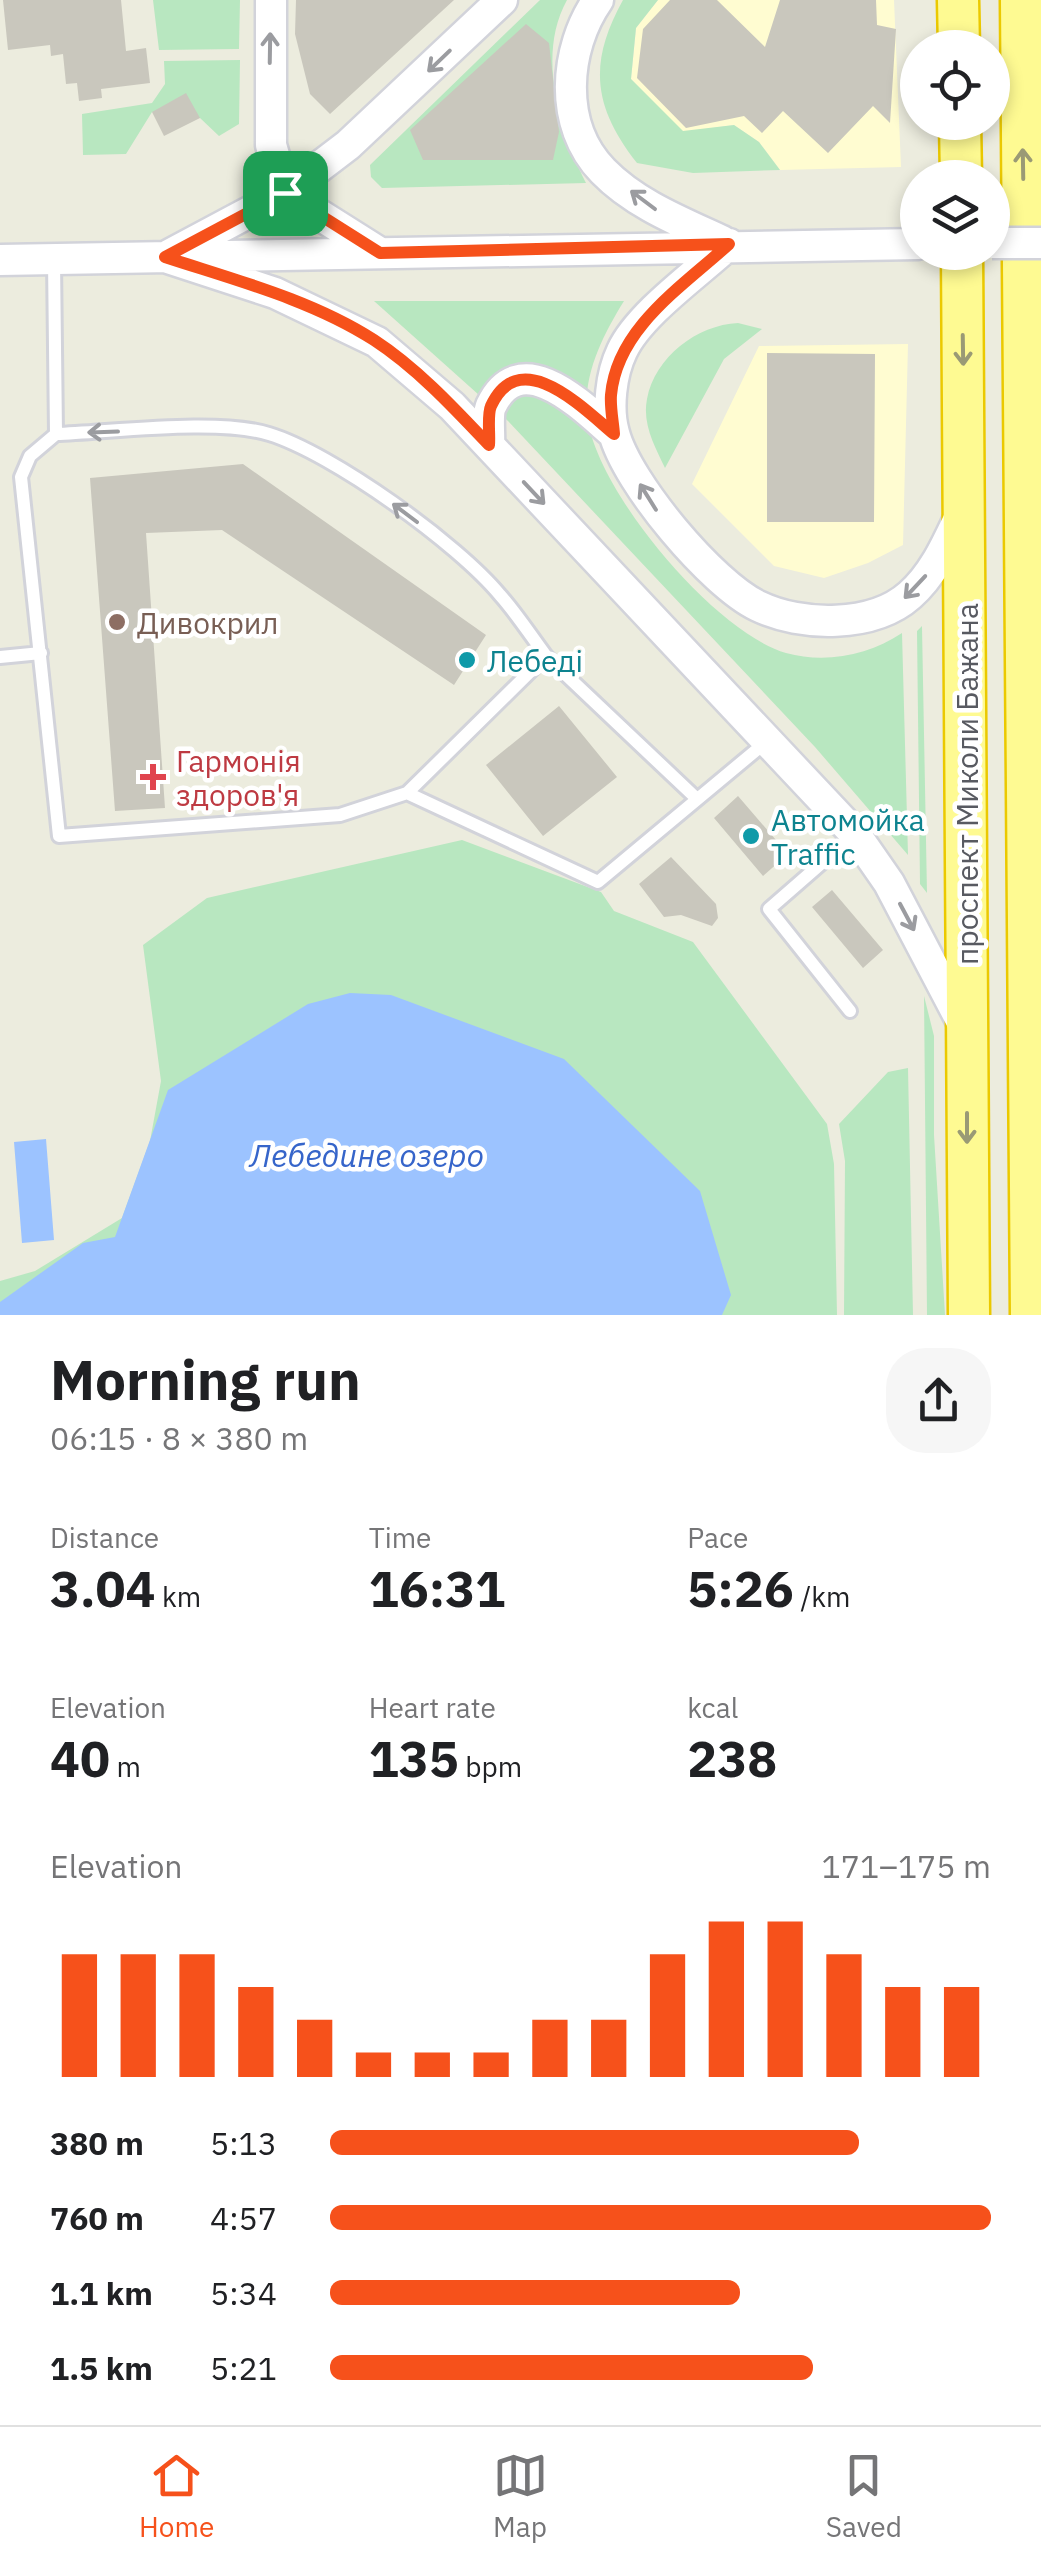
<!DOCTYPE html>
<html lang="en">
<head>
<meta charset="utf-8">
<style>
	:root { --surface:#fff; --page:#f6f6f6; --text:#202124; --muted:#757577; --line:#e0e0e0; --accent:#f6511b }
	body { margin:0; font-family:"IBM Plex Sans",sans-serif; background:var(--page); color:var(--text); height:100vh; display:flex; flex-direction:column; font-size:38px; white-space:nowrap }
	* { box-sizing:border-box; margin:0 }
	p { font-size:32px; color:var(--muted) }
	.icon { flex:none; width:55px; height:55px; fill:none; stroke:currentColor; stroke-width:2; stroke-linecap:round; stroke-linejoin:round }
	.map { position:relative; height:1315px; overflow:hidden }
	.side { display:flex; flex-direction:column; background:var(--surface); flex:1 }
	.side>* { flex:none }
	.controls { position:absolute; left:900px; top:30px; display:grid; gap:20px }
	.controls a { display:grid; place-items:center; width:110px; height:110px; border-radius:50%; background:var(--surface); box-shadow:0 5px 15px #0003; font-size:50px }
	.pin { position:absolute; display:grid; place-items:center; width:85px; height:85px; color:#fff; margin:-42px; border-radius:20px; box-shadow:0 5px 15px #0006 }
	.round { display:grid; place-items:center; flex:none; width:105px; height:105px; border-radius:40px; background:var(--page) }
	.head { display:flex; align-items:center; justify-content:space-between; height:170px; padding:0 50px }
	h1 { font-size:55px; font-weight:700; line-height:75px }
	.stats { display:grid; grid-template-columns:repeat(3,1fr); gap:15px; height:170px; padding:10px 50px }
	.stats div { display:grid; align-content:center }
	.stats b { font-size:50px; font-weight:700 }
	.stats small { font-size:28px; font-weight:400 }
	.stats p { font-size:28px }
	.chart { height:280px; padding:20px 50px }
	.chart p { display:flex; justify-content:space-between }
	.chart svg { width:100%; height:180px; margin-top:10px; stroke:var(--accent); stroke-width:6 }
	ul { padding:0 50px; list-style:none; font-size:32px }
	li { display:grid; grid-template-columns:160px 120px 1fr; align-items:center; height:75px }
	li i { height:25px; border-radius:12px; background:var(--accent) }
	.dock { display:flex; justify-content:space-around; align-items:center; height:140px; border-top:2px solid var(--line); background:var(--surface); font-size:28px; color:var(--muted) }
	.dock a { display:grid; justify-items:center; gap:5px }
	.dock .current { color:var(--accent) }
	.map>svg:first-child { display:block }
</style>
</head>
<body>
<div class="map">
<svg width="1041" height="1315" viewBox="0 0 1041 1315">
	<rect width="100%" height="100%" fill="#ececde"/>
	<!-- commercial -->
	<path fill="#fffcd1" d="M658 0H894L901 167 780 170 759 142 734 125 683 132 631 79 636 28Z
		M908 344 903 545 868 563 824 578 774 566 692 484 759 346Z"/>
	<!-- green -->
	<path fill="#b8e7c0" d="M153 0H240L239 49 159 50Z
		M540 0H567C536 56 560 130 586 183L382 188 371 177 370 165Z
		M623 0H658L636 28 631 79 683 131 734 125 759 142 780 170 693 173 637 163C593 107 588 63 623 0Z
		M240 60 239 124 219 136 200 118 152 112 126 154 83 155 82 114 152 103 165 84 164 61Z
		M374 301H624C603 335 583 374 587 415 595 490 714 632 786 653 826 664 869 655 902 633L908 855 815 747 508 421Z
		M738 323 762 329 724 359 665 468C655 447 642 424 647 399 655 357 697 325 738 323Z
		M922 626V627L927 893 920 884 917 631Z
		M462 840 601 892 614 911 693 942 827 1124 834 1164 837 1315H0V1281L35 1271 122 1218 150 1141 161 1081 143 945 207 898Z
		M924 996 934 1036V1135L945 1315H927Z
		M908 1068 913 1315H844L845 1161 839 1124 888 1072Z"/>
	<!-- water -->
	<path fill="#9cc3ff" d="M350 993 391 995 564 1059 700 1191 731 1295 722 1315H0V1302L83 1243 115 1237 168 1090 308 1004Z
		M46 1139 54 1240 22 1243 14 1142Z"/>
	<!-- building -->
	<path fill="#c9c7bd" d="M3 0H121L126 51 146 48 150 83 101 89 102 98 79 101 77 83 66 84 63 54 51 56 50 45 8 50Z
		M296 0H454L330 114 310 94 295 34Z
		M670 0H717L765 47 780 0H876L877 25 896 29 890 123 873 106 828 153 783 111 762 133 744 116 686 128 637 78 643 29Z
		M526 24 549 43 559 132 553 160H423L410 130Z
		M186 93 200 118 164 136 152 112Z
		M767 353 875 354 874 522H767Z
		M243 464 486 635 454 685 222 530 146 533 165 808 115 811 90 478Z
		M559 706 617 777 543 836 486 765Z
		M738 796 788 854 763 876 714 818Z
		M671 857 716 904 718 918 712 926 681 915 664 917 639 884Z
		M832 890 883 950 863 968 812 907Z"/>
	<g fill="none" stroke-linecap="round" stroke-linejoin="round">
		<!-- service casing -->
		<g stroke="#d2d3da" stroke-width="18">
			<path id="service" d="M54 261 56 434
				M0 657 41 653
				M407 793 340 815 59 836 21 477 30 456 56 434C113 432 218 418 269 434 332 453 458 544 500 595 517 614 531 636 546 656
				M696 798 546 656 407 793 598 882 766 742
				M850 1011 769 909 855 834"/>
		</g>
		<!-- tertiary casing -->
		<g stroke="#d2d3da" stroke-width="35">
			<path id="tertiary" d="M271 0V145L285 193 380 253
				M598 0C564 49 558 125 603 171 635 204 681 222 722 241
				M729 244C698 273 639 314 622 351 611 374 607 409 614 433 627 483 712 584 758 606 801 627 873 628 910 595 935 573 948 541 962 512
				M169 255 285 193 348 145 502 0
				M165 257 275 293 377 342 452 406 855 834 889 883 964 1026
				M0 260 918 244
				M489 445C490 434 487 415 491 406 521 343 584 408 614 434"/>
		</g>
		<!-- trunk casing -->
		<g stroke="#ebc900" stroke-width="45">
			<path id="trunk" d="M958 0 959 48
				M1021 0 1031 1315
				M960 122 961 178
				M962 252 969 1315"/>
		</g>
		<!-- service -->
		<use href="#service" stroke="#fff" stroke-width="12"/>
		<!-- tertiary -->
		<use href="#tertiary" stroke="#fff" stroke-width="30"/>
		<!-- trunk -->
		<use href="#trunk" stroke="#fefa92" stroke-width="40"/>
		<!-- tertiary-bridge casing -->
		<g stroke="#d2d3da" stroke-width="35" stroke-linecap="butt">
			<path id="tertiary-bridge" d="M992 243H1041"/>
		</g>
		<!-- tertiary-bridge -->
		<use href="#tertiary-bridge" stroke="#fff" stroke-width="30"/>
	</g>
	<!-- one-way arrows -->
	<defs><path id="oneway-shaft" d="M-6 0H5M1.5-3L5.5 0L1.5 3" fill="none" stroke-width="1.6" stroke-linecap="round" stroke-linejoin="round" transform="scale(2.5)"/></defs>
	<g stroke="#9b9ca0">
		<use href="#oneway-shaft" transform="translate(270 48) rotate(-89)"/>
		<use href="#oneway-shaft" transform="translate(439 61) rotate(136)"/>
		<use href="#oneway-shaft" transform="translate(643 200) rotate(-143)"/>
		<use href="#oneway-shaft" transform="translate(103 432) rotate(178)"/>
		<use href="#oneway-shaft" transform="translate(534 493) rotate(47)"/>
		<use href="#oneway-shaft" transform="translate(648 497) rotate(-122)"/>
		<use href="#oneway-shaft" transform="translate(405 513) rotate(-143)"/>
		<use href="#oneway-shaft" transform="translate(915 587) rotate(133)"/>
		<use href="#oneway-shaft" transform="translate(907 917) rotate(62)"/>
	</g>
	<g stroke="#9a9a75">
		<use href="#oneway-shaft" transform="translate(1023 164) rotate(-91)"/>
		<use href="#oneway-shaft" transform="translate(963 350) rotate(89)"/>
		<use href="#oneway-shaft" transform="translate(967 1128) rotate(90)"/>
	</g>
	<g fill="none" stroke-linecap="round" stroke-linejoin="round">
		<!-- route casing -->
		<g stroke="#fff" stroke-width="20">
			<path id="route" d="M285 193 380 253 729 244C683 286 617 328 611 395 610 407 613 421 614 434 584 409 520 343 491 406 487 415 490 434 489 445 455 409 417 368 374 340 312 300 235 280 165 257Z"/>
		</g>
		<!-- route -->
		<use href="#route" stroke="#f6511b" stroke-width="12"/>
	</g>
	<!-- markers -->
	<circle fill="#8d6e63" stroke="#fff" stroke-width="4" cx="117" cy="622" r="10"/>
	<g fill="#0f9aa8" stroke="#fff" stroke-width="4">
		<circle cx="467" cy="660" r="10"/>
		<circle cx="751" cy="836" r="10"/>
	</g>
	<path fill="#e0444e" stroke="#fff" stroke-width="4" d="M148 762h10v10h10v10h-10v10h-10v-10h-10v-10h10z"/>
	<g text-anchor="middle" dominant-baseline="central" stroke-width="9" stroke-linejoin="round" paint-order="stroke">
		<!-- education labels -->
		<g font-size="30" fill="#785e54" stroke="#fff" text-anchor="start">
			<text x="137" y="622">Дивокрил</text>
		</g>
		<!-- culture labels -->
		<g font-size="30" fill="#0d838f" stroke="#fff" text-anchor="start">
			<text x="487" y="660">Лебеді</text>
			<text x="771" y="819">Автомойка<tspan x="771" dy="34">Traffic</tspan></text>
		</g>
		<!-- health labels -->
		<g font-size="30" fill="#be3a42" stroke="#fff" text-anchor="start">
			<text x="176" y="760">Гармонія<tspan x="176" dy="34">здоров'я</tspan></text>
		</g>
		<!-- street labels -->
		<g font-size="30" fill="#585a61" stroke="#fff">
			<text transform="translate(966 784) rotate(-90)">проспект Миколи Бажана</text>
		</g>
		<!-- water labels -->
		<g font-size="32" font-style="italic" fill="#3665ca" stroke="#fff">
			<text x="367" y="1155">Лебедине озеро</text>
		</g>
	</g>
</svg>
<div class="controls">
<a><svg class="icon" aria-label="locate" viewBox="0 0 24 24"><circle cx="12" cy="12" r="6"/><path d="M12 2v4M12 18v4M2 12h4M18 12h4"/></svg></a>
<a><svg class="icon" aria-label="layers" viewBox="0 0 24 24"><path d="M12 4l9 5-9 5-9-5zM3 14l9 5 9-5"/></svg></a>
</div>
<div class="pin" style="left:285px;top:193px;background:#1e9e55"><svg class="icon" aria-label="arrive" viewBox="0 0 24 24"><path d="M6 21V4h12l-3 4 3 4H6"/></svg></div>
</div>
<section class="side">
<div class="head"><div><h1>Morning run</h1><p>06:15 · 8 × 380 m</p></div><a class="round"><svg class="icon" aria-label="share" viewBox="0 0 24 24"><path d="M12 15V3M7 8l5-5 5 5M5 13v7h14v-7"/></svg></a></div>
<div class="stats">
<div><p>Distance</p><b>3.04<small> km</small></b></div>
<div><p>Time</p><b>16:31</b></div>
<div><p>Pace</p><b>5:26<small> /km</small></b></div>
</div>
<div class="stats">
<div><p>Elevation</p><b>40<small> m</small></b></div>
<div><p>Heart rate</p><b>135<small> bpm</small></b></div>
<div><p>kcal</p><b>238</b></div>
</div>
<div class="chart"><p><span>Elevation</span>171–175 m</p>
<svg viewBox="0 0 160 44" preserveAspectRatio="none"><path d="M5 44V14M15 44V14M25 44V14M35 44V22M45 44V30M55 44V38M65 44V38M75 44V38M85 44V30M95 44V30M105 44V14M115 44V6M125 44V6M135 44V14M145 44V22M155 44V22"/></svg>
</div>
<ul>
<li><b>380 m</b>5:13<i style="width:80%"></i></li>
<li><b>760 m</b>4:57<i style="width:100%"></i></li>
<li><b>1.1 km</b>5:34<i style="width:62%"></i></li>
<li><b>1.5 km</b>5:21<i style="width:73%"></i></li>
</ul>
</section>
<nav class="dock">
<a class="current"><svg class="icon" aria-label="home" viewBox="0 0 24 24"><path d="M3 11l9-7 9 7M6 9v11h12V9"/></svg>Home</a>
<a><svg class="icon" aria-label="map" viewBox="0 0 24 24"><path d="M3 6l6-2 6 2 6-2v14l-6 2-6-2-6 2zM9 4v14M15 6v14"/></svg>Map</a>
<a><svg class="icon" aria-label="saved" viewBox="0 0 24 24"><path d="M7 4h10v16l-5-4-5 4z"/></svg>Saved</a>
</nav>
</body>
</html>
